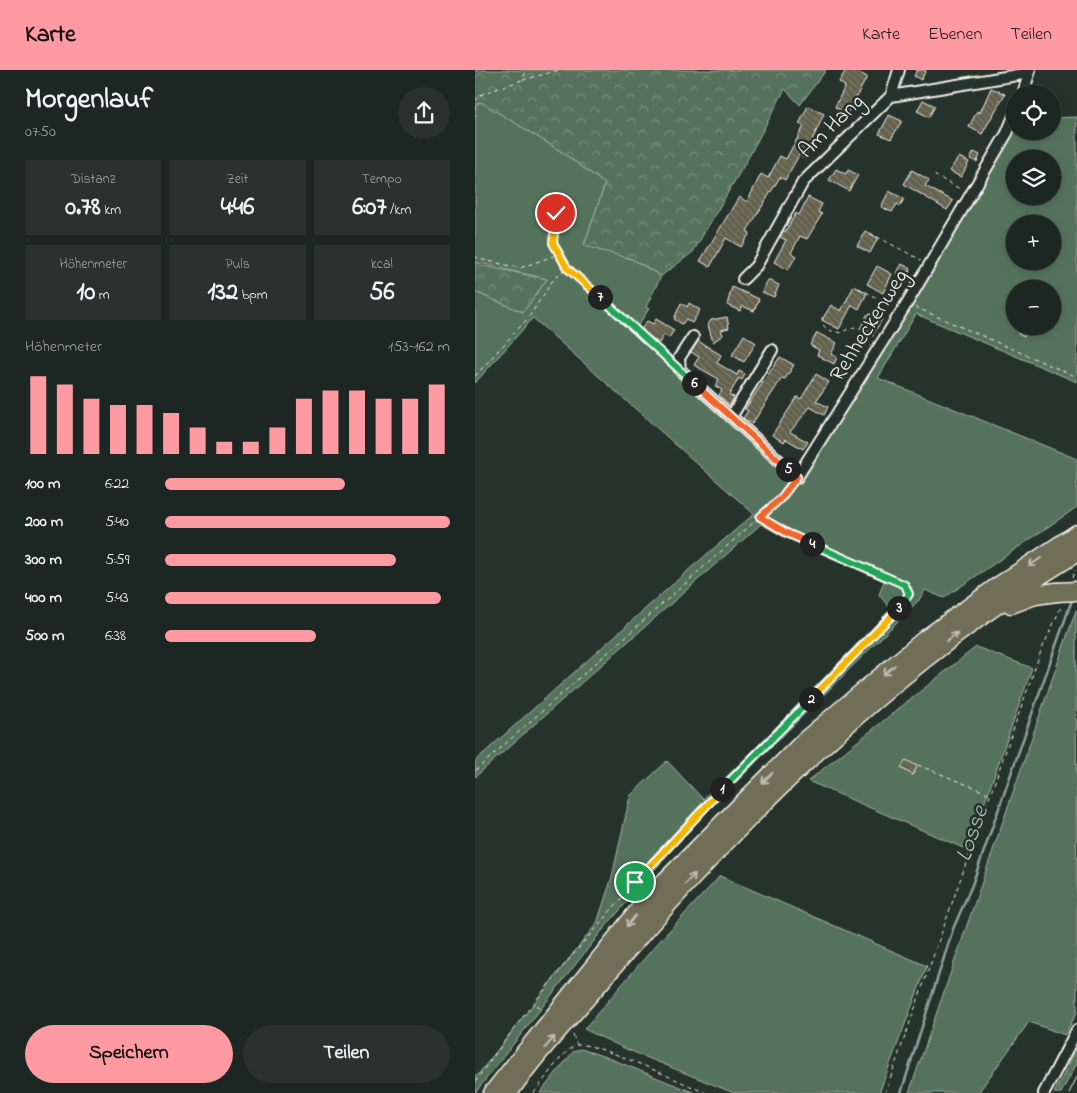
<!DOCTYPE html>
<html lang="de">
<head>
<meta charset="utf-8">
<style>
	:root { --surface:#1c2622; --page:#29322f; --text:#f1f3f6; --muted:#a0a5a5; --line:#3a4340; --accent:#ff9aa2 }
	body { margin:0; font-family:"Indie Flower",sans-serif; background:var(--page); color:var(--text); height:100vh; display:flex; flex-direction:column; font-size:19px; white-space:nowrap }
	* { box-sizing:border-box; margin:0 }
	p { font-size:16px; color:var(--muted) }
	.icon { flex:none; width:28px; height:28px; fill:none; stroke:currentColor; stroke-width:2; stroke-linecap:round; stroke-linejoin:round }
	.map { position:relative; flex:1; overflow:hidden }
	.sheet { display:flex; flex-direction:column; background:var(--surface); width:475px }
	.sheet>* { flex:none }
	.controls { position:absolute; left:531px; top:15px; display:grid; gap:10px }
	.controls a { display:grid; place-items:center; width:55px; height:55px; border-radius:50%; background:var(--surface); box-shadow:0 2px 8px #0003,0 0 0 1px var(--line); font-size:25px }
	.pin { position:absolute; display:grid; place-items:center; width:42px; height:42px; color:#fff; margin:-21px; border:2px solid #fff; border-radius:50%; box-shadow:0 1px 5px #0007 }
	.km { position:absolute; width:25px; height:25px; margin:-12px; border-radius:50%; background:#222; color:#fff; font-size:14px; line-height:25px; text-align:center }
	.round { display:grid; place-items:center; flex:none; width:52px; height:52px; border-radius:26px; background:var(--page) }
	.head { display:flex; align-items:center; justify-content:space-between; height:85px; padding:0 25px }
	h1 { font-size:28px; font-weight:700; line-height:38px }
	.metrics { display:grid; grid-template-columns:repeat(3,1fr); gap:8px; height:85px; padding:5px 25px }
	.metrics div { display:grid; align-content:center; border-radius:0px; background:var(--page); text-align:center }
	.metrics b { font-size:25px; font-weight:700 }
	.metrics small { font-size:14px; font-weight:400 }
	.metrics p { font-size:14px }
	.chart { height:140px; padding:10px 25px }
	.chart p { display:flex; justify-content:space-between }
	.chart svg { width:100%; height:90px; margin-top:5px; stroke:var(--accent); stroke-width:6 }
	.cta { display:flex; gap:10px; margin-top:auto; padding:10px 25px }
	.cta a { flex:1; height:58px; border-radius:30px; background:var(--accent); color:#111; font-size:20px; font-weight:700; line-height:58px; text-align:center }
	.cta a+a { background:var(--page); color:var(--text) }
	ul { padding:0 25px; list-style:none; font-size:16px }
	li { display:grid; grid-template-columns:80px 60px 1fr; align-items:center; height:38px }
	li i { height:12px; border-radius:6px; background:var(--accent) }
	header { display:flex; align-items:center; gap:30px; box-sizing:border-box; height:70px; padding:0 25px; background:var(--accent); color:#111 }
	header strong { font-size:24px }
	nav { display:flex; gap:28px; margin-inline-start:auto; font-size:18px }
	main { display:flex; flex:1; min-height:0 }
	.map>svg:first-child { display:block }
</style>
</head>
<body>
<header>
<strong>Karte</strong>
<nav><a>Karte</a><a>Ebenen</a><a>Teilen</a></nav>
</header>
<main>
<section class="sheet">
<div class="head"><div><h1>Morgenlauf</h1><p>07:50</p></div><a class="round"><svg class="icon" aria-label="share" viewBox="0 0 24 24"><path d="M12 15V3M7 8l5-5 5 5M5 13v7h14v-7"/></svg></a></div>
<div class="metrics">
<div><p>Distanz</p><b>0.78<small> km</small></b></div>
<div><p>Zeit</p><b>4:46</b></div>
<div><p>Tempo</p><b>6:07<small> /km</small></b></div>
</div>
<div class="metrics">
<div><p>Höhenmeter</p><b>10<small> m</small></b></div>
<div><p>Puls</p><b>132<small> bpm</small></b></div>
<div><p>kcal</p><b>56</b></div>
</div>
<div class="chart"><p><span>Höhenmeter</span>153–162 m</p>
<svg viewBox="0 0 160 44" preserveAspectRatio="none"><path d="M5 44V6M15 44V10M25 44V17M35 44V20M45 44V20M55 44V24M65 44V31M75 44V38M85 44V38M95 44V31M105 44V17M115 44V13M125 44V13M135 44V17M145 44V17M155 44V10"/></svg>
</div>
<ul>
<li><b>100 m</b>6:22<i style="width:63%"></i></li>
<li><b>200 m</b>5:40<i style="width:100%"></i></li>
<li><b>300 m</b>5:59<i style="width:81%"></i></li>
<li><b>400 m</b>5:43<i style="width:97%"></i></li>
<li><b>500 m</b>6:38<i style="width:53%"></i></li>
</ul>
<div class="cta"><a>Speichern</a><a>Teilen</a></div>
</section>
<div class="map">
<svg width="602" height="1023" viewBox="0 0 602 1023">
	<defs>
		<pattern id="forest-crowns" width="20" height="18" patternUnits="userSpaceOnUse" patternTransform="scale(1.25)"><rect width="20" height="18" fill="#54735c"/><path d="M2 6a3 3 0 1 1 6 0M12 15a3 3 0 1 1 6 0" fill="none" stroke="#768e7b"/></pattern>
		<pattern id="building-back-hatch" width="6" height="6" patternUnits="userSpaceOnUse" patternTransform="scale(1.25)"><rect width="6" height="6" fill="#63614d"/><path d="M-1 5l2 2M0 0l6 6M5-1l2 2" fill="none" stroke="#7a7867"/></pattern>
	</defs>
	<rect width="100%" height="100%" fill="#26332d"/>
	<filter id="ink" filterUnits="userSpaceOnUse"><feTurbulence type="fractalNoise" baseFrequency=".02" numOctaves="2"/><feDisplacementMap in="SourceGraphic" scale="10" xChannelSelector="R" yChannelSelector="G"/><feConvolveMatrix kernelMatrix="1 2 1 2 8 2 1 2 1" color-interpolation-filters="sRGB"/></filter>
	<g filter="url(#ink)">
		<!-- green -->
		<path fill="#54735c" stroke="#a4b2a2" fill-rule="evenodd" d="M6 31 87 82 130 114 109 175 157 189 186 206 171 237 174 239 158 263 325 415 439 230 540 57V61H578V48L602 47V312L441 244 403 308 602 389V437L469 528 450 520 444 530 220 753 126 862 0 1023V1005L2 1006 122 853 137 807 155 726 192 691 228 729 275 684 416 539 404 525 409 511 309 467 286 454 0 707V691L217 497 279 444 58 248 0 313V222L48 242 72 209 0 192V35ZM540 89H578V126H540ZM540 154H578V191H540ZM540 219H578V256H540Z
			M601 540 602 942 590 965 554 952 503 1023H434Z
			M501 577 557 598 493 780 333 711Z
			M245 806 452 896 404 1023H259L151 979 109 959 181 875Z
			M106 979 131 987 220 1023H65L98 982Z"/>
		<!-- forest -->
		<path fill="url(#forest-crowns)" stroke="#a4b2a2" d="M0 0H351L325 35 310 19 272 90 218 182 186 206 157 189 109 176 130 114 87 82 6 32 0 35Z
			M0 192 4 195 72 209 48 242 0 222Z
			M602 978V993L586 1023H579Z"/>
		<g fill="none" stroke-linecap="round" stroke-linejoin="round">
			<!-- stream -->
			<path stroke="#8da19e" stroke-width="2.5" d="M426 1023 478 859 497 815 598 527"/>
		</g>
		<!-- building -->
		<path fill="url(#building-back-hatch)" stroke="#f4f1e8" d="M371 0H379L392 7 372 44 360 37 370 16 364 12Z
			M442 0H451L446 10 439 6Z
			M516 18 530 24 507 64 494 57 502 41 505 43Z
			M448 30 460 36 454 47 442 41Z
			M333 36 349 44 329 88 324 85 310 110 305 107 272 161 275 163 266 177 251 168 235 197 225 191 264 127 272 132 286 104 293 108 305 86 311 89 329 56 324 54Z
			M414 45 427 51 416 69 404 64Z
			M499 82 505 85 502 92 495 89Z
			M484 87 494 92 486 107 474 101Z
			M361 99 371 104 373 100 383 105 374 121 354 110Z
			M437 100 454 110 450 116 478 131 472 140 429 114Z
			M414 121 429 129 425 136 422 134 417 142 406 137Z
			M333 127 347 134 343 142 347 144 332 169 325 166 316 183 321 186 313 200 299 192 311 170 305 167 308 161 310 162 321 143 324 145Z
			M390 161 403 168 395 183 382 176Z
			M427 194 436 199 430 210 421 204Z
			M402 196 417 204 408 223 392 214Z
			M293 210 304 215 299 227 287 222Z
			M379 216 392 223 384 239 377 235 364 259 347 250 356 235 366 241Z
			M257 217 284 229 279 241 267 236 265 241 252 235Z
			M206 233 212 237 214 233 225 240 217 253 211 249 207 254 199 249Z
			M397 244 407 249 399 263 386 257 392 245Z
			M252 247 254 258 246 260 248 265 238 272 233 255 236 250Z
			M181 249 199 260 194 268 189 265 184 273 165 261 172 251 178 254Z
			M547 256H555L549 267 543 264Z
			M342 263 362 273 356 284 362 287 359 294 342 285 344 280 335 275Z
			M269 265 281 273 269 292 257 285Z
			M223 271 246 285 242 293 262 305 264 301 270 304 267 310 264 308 254 325 259 327 255 335 244 325 247 320 240 316 244 309 219 295 224 287 216 282Z
			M305 287 319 295 310 309 307 308 277 354 268 348 273 341 270 339Z
			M367 298 374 302 371 308 364 304Z
			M341 304 354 312 341 331 353 337 349 345 335 337 315 362 333 372 328 379 311 369 309 372 297 365 322 327 326 329Z
			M431 690 442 696 438 705 426 698Z"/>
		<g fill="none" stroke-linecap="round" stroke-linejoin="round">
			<!-- street casing -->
			<g stroke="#f4f1e8" stroke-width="14">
				<path id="street" d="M548 24 555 0
					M416 26 424 0
					M268 209 281 196 328 112 416 26 554 3
					M218 267 204 288 205 300 322 407 432 233 532 63 540 44
					M256 347 297 280
					M569 1023 602 960"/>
			</g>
			<!-- highway casing -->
			<g stroke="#f4f1e8" stroke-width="21">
				<path id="highway" d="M536 534 560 525 582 522
					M18 1023 174 828 331 670 451 569 521 518 602 464
					M33 1023C62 980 101 941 134 901 270 741 422 591 602 482"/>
			</g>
			<!-- path -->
			<path stroke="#f4f1e8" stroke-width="1" stroke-dasharray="4 4" stroke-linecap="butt" d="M48 10 84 0
				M0 31 7 24 47 10 52 0
				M0 48V32
				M459 105 487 120
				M81 143 78 173 84 183
				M395 163 446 190
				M0 186 4 189 45 198 84 184 92 198 194 289
				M384 218 418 237
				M440 237 602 307
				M347 247 348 255 353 260 366 263C382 253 384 257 399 266
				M0 306 54 247 78 210 91 198
				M597 508 600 500
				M443 695 515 724
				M0 701 306 428 316 415
				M61 935 67 939
				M98 965 102 975
				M0 1012C89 885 196 771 305 661 347 619 386 574 429 533L434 524 430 515 312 463 285 447
				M59 1023C68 1012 89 978 103 975 119 971 210 1014 231 1023
				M410 1023 566 581 587 535"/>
			<!-- street -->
			<use href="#street" stroke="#26332d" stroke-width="10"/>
			<!-- highway -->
			<use href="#highway" stroke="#716e59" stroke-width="18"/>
			<!-- tram -->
			<path stroke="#f4f1e8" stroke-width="1" d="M594 1023 602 1007"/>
			<!-- highway-bridge casing -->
			<g stroke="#f4f1e8" stroke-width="21" stroke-linecap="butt">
				<path id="highway-bridge" d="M582 522 602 521"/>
			</g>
			<!-- highway-bridge -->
			<use href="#highway-bridge" stroke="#716e59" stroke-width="18"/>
		</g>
		<!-- one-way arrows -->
		<defs><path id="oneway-shaft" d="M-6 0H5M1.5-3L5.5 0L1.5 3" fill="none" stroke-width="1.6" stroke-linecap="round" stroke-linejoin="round" transform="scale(1.25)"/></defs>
		<g stroke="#c0bdaf">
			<use href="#oneway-shaft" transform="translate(560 492) rotate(147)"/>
			<use href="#oneway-shaft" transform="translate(477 567) rotate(-37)"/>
			<use href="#oneway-shaft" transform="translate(414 600) rotate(140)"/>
			<use href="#oneway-shaft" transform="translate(292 708) rotate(135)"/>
			<use href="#oneway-shaft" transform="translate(215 809) rotate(-46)"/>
			<use href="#oneway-shaft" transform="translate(156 851) rotate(129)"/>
			<use href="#oneway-shaft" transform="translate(75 972) rotate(-50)"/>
		</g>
	</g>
	<g fill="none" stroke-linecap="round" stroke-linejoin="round" filter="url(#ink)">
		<!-- split-1 casing -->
		<g stroke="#fff" stroke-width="10">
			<path id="split-1" d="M160 812 247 719"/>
		</g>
		<!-- split-2 casing -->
		<g stroke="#fff" stroke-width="10">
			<path id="split-2" d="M247 719 336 629"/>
		</g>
		<!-- split-3 casing -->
		<g stroke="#fff" stroke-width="10">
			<path id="split-3" d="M336 629 424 538"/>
		</g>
		<!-- split-4 casing -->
		<g stroke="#fff" stroke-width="10">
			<path id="split-4" d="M337 474 430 515 434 524 424 538"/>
		</g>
		<!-- split-5 casing -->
		<g stroke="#fff" stroke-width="10">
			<path id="split-5" d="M313 399 322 407 306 428 285 447 312 463 337 474"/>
		</g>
		<!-- split-6 casing -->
		<g stroke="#fff" stroke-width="10">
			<path id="split-6" d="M219 313 313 399"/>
		</g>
		<!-- split-7 casing -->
		<g stroke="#fff" stroke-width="10">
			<path id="split-7" d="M125 227 219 313"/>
		</g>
		<!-- split-8 casing -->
		<g stroke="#fff" stroke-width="10">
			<path id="split-8" d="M81 143 78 173 92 198 125 227"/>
		</g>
		<!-- split-1 -->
		<use href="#split-1" stroke="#f5b400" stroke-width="6"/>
		<!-- split-2 -->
		<use href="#split-2" stroke="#22a559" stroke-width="6"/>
		<!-- split-3 -->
		<use href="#split-3" stroke="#f5b400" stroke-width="6"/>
		<!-- split-4 -->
		<use href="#split-4" stroke="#22a559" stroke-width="6"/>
		<!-- split-5 -->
		<use href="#split-5" stroke="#f0652b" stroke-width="6"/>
		<!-- split-6 -->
		<use href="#split-6" stroke="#f0652b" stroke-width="6"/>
		<!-- split-7 -->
		<use href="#split-7" stroke="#22a559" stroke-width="6"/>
		<!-- split-8 -->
		<use href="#split-8" stroke="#f5b400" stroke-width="6"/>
	</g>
	<g text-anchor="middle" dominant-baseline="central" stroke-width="5" stroke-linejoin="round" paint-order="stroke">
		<!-- street labels -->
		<g font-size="22" fill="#f4f1e8" stroke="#26332d">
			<text transform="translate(357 57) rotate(-44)">Am Hang</text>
			<text transform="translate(395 256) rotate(-58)">Rehheckenweg</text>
		</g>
		<!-- water labels -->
		<g font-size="24" font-style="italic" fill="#afbcb6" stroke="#26332d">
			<text transform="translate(498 764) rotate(-71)">Losse</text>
		</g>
	</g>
</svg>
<div class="controls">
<a><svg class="icon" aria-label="locate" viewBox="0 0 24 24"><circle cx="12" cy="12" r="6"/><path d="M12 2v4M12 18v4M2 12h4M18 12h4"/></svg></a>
<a><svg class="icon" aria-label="layers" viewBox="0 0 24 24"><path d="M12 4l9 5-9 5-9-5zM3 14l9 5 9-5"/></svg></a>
<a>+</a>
<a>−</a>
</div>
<div class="pin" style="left:160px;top:812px;background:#1e9e55"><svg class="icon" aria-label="arrive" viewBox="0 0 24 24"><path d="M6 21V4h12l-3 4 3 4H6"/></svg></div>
<div class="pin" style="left:81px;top:143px;background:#d93025"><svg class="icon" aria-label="check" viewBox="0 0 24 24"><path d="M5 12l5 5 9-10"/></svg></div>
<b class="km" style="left:247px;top:719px">1</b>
<b class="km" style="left:336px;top:629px">2</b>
<b class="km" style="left:424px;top:538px">3</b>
<b class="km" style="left:337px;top:474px">4</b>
<b class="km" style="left:313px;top:399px">5</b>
<b class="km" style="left:219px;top:313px">6</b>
<b class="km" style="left:125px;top:227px">7</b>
</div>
</main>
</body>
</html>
